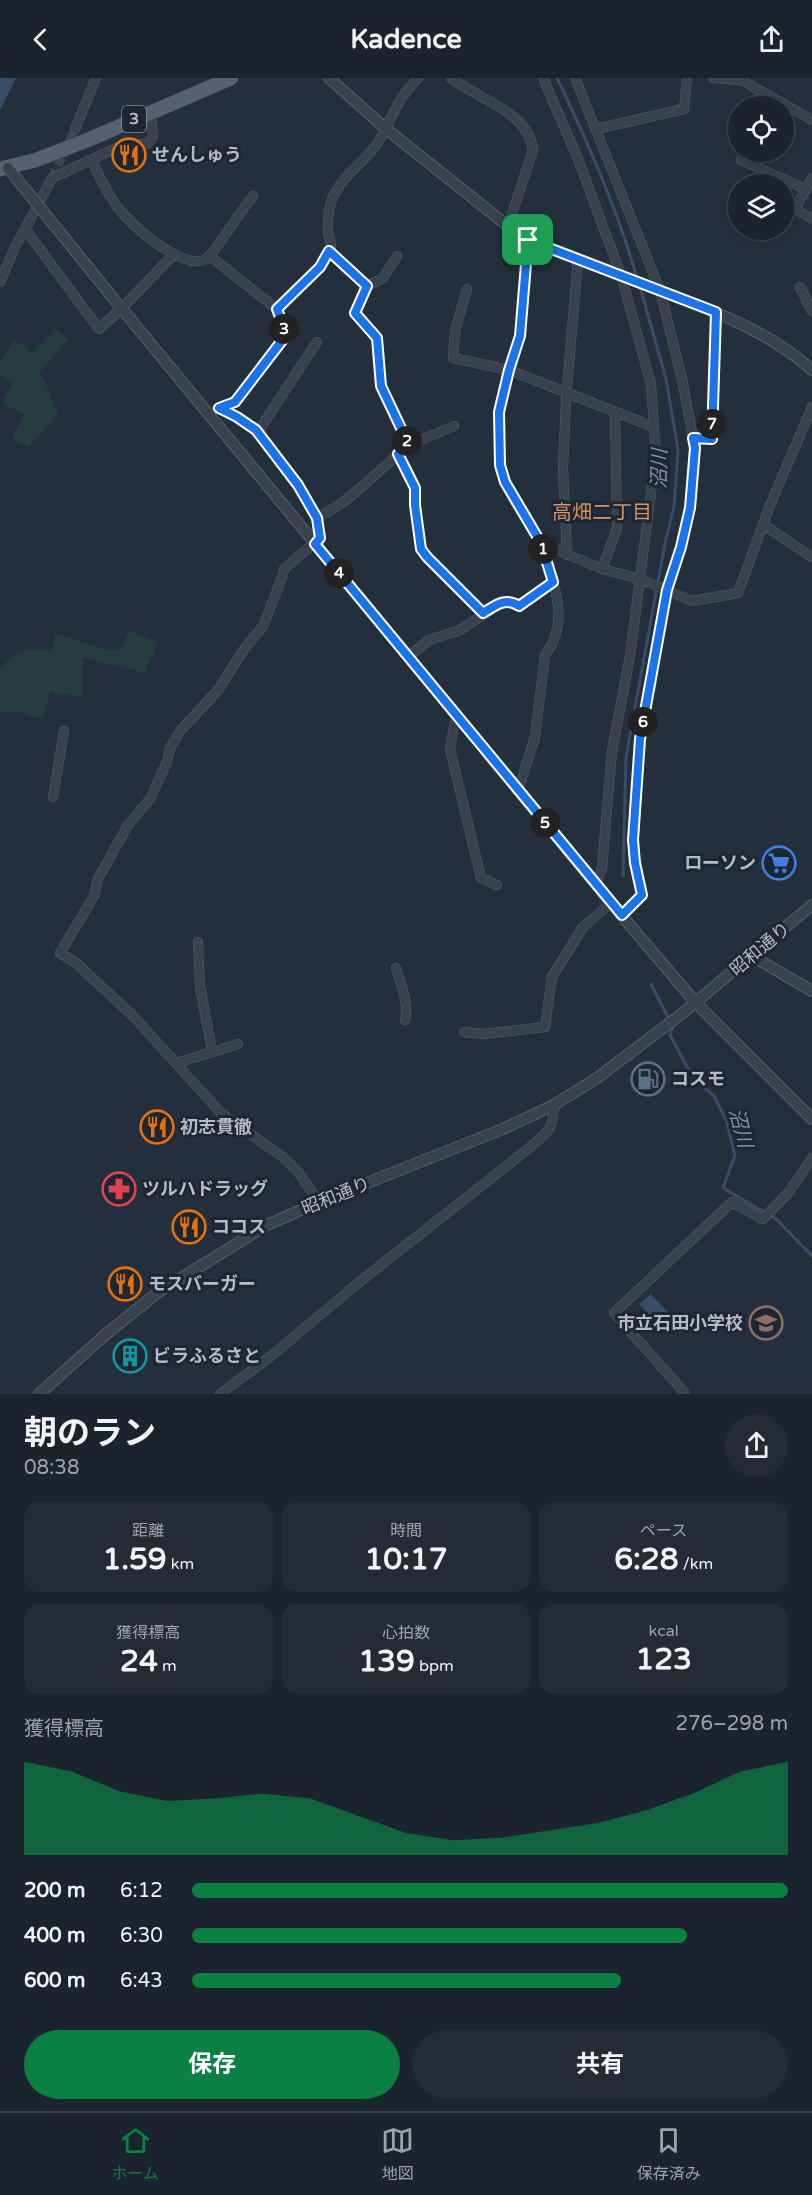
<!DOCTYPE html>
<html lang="ja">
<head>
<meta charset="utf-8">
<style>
	:root { --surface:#1b232e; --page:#242b36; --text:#f1f3f6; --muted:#a0a4aa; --line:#39404a; --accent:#0b8043 }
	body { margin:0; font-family:"Varela Round","Noto Sans JP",sans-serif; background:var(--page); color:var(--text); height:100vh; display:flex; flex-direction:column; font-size:22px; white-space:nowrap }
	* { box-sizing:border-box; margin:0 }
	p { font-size:20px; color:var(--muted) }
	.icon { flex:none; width:33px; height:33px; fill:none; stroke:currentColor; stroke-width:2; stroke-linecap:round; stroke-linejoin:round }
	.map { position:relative; height:1316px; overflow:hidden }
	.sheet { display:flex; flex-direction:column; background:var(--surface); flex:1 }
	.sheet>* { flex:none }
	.buttons { position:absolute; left:728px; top:18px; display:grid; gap:12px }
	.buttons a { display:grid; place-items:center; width:66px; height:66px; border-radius:50%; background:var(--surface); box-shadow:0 3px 15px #0003,0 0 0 2px var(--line); font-size:30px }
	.pin { position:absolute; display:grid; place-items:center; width:51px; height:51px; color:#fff; margin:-26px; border-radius:12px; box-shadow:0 3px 9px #0006 }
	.km { position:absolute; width:30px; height:30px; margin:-15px; border-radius:50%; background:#222; color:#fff; font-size:16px; line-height:30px; text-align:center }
	.round { display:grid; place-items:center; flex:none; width:63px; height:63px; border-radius:32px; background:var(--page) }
	.headline { display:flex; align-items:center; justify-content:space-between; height:102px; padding:0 24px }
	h1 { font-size:33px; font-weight:700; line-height:45px }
	.figures { display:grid; grid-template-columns:repeat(3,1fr); gap:9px; height:102px; padding:6px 24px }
	.figures div { display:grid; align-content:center; border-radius:15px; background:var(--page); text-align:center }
	.figures b { font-size:30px; font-weight:700 }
	.figures small { font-size:16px; font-weight:400 }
	.figures p { font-size:16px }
	.chart { height:168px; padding:12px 24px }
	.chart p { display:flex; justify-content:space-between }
	.chart svg { width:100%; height:108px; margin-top:6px; fill:var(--accent); opacity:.7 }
	.button { display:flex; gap:12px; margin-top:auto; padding:12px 24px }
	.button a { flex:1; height:69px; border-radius:36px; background:var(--accent); color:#fff; font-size:24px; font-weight:700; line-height:69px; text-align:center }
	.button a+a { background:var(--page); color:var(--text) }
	ul { padding:0 24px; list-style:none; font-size:20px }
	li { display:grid; grid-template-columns:96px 72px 1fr; align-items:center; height:45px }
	li i { height:15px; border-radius:8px; background:var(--accent) }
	header { display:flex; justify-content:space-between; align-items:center; height:78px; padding:0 24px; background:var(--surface); font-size:27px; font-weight:700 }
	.tabs { display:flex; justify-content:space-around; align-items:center; height:84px; border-top:2px solid var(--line); background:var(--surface); font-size:16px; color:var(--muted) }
	.tabs a { display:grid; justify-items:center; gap:3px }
	.tabs .selected { color:var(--accent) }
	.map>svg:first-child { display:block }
</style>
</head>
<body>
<header><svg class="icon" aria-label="back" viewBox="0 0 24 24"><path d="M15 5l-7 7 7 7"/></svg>Kadence<svg class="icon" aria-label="share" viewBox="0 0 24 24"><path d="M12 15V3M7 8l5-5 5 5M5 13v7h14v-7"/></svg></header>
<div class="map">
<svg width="812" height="1316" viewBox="0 0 812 1316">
	<rect width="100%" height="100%" fill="#242f3e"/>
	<!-- green -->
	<path fill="#263c3f" d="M56 251 68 262 38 296 44 301 58 337 28 369 12 361 24 336 2 325 13 304 0 297V286L13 263 26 269 32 275Z
		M129 553 158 564 145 595 83 579V620L50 614 44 640 29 638 24 634H0V588L3 589C15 569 31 571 51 573L56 555 110 573 111 570 120 573Z"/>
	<!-- water -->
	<path fill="#394c67" d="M0 0H16L0 32Z
		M651 1216 679 1246 667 1256 639 1226Z"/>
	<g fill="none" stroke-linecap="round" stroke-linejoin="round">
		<!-- stream -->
		<path stroke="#394c67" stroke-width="3" d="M557 0C588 65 617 130 637 200
			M623 798 626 679 665 465 674 429 678 372 666 301 640 209
			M651 906 673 949 670 957 687 989 699 1005 714 1018 726 1042 735 1077 723 1110 776 1141 812 1178"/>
		<!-- minor-tunnel -->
		<path stroke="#3a4453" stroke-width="9" stroke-dasharray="9 4.5" stroke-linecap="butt" d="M52 100 75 51"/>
		<!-- minor casing -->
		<g stroke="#565f6c" stroke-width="10">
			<path id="minor" d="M451 0C478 21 529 34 533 72L508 148
				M543 0 578 81 621 197 651 306 654 349 656 376 630 578 612 673 602 790 596 806
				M575 0 660 212 682 301 695 370 690 430 681 469 667 512 640 661 633 762 635 785 642 817 622 837
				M713 0 741 2 812 42
				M75 51 96 0
				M596 51 684 31 687 0
				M741 82 805 111
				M92 83C101 102 111 123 125 138 140 154 185 193 206 181 213 177 244 128 253 118
				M812 100 795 131 812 141
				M25 151 52 100 118 69 149 65 153 58 151 34
				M528 162 520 258 509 292 499 334 500 387 505 404 521 431 541 465 602 491 640 501 692 523 738 515 770 427 812 329
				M329 173 367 208 355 235 377 259 381 308 409 367
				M210 178 277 231 285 253 283 260 235 324 217 331
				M0 204 15 169 25 151 99 251 122 230 173 177
				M367 208 383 200 397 178
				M800 209 812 233
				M467 211 455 253 453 280 509 292 654 349
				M277 231C293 215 326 191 331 169 332 164 329 160 328 155 327 143 329 125 335 115 345 95 365 84 377 66 391 43 398 19 418 0
				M219 330 237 339 256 353 298 407 317 440 320 460 284 491 283 497 263 548 242 574 219 611 181 652 170 670 167 684 150 721 128 747 98 801 94 818 60 875 76 885 133 938 220 1034 284 1080 298 1094 319 1124
				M257 355 317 264
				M693 360 712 361 716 234
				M398 376 415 410V427L421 471 427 479 483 535
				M317 440 338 428 357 413 409 367 454 348
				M764 447 812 479
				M567 477 563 389 566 322 578 181
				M602 491 617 450 615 334
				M408 579 429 562 460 552 503 524H513L519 528 553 504
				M456 637 450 671 481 800 497 807
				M518 713 535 659 545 577C572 542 552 502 541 465
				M53 719 64 653
				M198 864 200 908 212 973
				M396 890C401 908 409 923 405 942
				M464 954 483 956 545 949 552 899 583 849 611 825
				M177 985 238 966
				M220 1316 271 1278 357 1206 529 1070C548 1054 553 1053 554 1027
				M682 1316 684 1314 614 1235 732 1124 763 1141 788 1115 812 1080"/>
		</g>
		<!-- tertiary casing -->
		<g stroke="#565f6c" stroke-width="12">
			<path id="tertiary" d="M329 0 385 50 508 148 528 162C574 179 620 197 666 215 718 235 770 254 812 292
				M113 220 611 825 696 925 812 1041
				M752 878 812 913
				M39 1316 105 1257 157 1215 267 1147 319 1124 503 1051 554 1027 597 1000 679 938 812 827"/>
		</g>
		<!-- primary casing -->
		<g stroke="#414a57" stroke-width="15">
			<path id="primary" d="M0 91 36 82 90 61 231 0"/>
		</g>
		<!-- minor -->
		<use href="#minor" stroke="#38414e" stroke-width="9"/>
		<!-- tertiary -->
		<use href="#tertiary" stroke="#38414e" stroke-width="10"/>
		<!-- primary -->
		<use href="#primary" stroke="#56606e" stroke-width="14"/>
		<!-- tertiary-bridge casing -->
		<g stroke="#565f6c" stroke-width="12" stroke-linecap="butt">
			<path id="tertiary-bridge" d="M8 90 113 220"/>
		</g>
		<!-- tertiary-bridge -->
		<use href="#tertiary-bridge" stroke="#38414e" stroke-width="10"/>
	</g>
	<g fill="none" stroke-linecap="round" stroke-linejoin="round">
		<!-- route casing -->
		<g stroke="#fff" stroke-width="12">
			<path id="route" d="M528 162 716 234 712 361 693 360 695 370 690 430 681 469 667 512 640 661 633 762 635 785 642 817 622 837 315 466 320 460 317 440 298 407 256 352 237 339 219 330 235 324 284 260 285 253 277 231 320 189 329 173 367 208 355 235 377 260 381 308 409 367 398 376 415 410V427L421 471 427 479 483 535C496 527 505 519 519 528L553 504 541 465 505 404 500 387 499 334 509 292 520 258Z"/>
		</g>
		<!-- route -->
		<use href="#route" stroke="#1a73e8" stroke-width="8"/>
	</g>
	<!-- icons -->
	<defs>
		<g id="restaurant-ring" transform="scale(1.725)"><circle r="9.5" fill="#1d2633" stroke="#e8710a" stroke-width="1.5"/><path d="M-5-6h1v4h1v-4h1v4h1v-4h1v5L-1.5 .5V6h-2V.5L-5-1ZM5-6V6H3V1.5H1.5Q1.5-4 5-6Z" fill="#e8710a"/></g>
		<g id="supermarket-ring" transform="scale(1.725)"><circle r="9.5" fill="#1d2633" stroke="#3f7fe0" stroke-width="1.5"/><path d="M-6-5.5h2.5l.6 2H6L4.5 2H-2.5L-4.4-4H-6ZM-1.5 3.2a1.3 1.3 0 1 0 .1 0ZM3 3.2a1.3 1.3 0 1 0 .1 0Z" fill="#3f7fe0"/></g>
		<g id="fuel-ring" transform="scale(1.725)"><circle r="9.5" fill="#1d2633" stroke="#5c6f8a" stroke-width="1.5"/><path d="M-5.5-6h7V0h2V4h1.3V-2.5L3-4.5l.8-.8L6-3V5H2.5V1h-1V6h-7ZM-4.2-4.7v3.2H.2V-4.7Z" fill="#5c6f8a"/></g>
		<g id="pharmacy-ring" transform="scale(1.725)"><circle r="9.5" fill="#1d2633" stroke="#e0444e" stroke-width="1.5"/><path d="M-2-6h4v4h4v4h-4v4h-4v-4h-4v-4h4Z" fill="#e0444e"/></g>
		<g id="school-ring" transform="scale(1.725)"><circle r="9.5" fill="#1d2633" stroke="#8d6e63" stroke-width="1.5"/><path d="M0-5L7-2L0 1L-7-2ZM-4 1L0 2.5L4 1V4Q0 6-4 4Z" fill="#8d6e63"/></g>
		<g id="building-ring" transform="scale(1.725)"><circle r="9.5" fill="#1d2633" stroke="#0f9aa8" stroke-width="1.5"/><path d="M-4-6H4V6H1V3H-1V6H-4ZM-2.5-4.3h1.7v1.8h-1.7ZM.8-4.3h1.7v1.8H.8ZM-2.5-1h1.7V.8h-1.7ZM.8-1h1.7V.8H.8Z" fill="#0f9aa8"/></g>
	</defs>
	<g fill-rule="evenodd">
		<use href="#restaurant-ring" x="129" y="77"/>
		<use href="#supermarket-ring" x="779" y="785"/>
		<use href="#fuel-ring" x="648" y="1001"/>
		<use href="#restaurant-ring" x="157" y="1049"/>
		<use href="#pharmacy-ring" x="119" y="1111"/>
		<use href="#restaurant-ring" x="189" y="1149"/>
		<use href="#restaurant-ring" x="125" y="1206"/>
		<use href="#school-ring" x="766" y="1245"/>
		<use href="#building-ring" x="130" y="1278"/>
	</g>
	<g text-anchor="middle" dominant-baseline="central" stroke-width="6" stroke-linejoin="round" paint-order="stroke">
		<!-- shield labels -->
		<rect fill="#1d2633" stroke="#878f9c" stroke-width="1.5" x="122" y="28" width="24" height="26" rx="4.5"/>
		<g font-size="16" font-weight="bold" fill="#b4bcc9">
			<text x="134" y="41">3</text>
		</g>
		<!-- poi labels -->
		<g font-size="18" font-weight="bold" fill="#b4bcc9" stroke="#1d2633" text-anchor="start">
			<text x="152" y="77">せんしゅう</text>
			<text x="756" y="785" text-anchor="end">ローソン</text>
			<text x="671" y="1001">コスモ</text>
			<text x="180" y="1049">初志貫徹</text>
			<text x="142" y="1111">ツルハドラッグ</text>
			<text x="212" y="1149">ココス</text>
			<text x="148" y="1206">モスバーガー</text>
			<text x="743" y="1245" text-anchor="end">市立石田小学校</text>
			<text x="153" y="1278">ビラふるさと</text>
		</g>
		<!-- street labels -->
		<g font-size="18" fill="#b4bcc9" stroke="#1d2633">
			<text transform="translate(760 871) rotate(-40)">昭和通り</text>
			<text transform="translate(336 1118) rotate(-22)">昭和通り</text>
		</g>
		<!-- water labels -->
		<g font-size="20" font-style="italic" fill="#7c92b1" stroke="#1d2633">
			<text transform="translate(660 391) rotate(-89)">沼川</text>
			<text transform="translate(740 1050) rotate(75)">沼川</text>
		</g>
		<!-- neighbourhood labels -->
		<g font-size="20" fill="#d59563" stroke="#1d2633">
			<text x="602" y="435">高畑二丁目</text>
		</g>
	</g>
</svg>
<div class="buttons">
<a><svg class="icon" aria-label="locate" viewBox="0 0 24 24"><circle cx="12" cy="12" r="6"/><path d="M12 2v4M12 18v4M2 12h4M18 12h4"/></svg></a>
<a><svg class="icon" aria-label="layers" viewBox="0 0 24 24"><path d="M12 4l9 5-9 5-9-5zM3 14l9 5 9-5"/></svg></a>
</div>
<div class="pin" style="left:528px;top:162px;background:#1e9e55"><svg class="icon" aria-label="arrive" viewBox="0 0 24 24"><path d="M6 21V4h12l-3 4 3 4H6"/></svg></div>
<b class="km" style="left:543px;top:471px">1</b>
<b class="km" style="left:407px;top:363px">2</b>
<b class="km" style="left:284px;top:251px">3</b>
<b class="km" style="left:339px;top:495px">4</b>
<b class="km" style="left:545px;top:745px">5</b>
<b class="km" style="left:643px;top:644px">6</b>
<b class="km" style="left:712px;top:346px">7</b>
</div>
<section class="sheet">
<div class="headline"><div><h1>朝のラン</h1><p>08:38</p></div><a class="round"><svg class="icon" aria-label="share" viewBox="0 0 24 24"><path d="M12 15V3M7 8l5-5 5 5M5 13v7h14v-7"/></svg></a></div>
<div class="figures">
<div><p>距離</p><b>1.59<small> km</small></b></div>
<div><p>時間</p><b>10:17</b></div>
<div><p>ペース</p><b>6:28<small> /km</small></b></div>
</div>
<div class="figures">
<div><p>獲得標高</p><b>24<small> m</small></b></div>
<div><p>心拍数</p><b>139<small> bpm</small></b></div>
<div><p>kcal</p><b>123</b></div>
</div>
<div class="chart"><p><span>獲得標高</span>276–298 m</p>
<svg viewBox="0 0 160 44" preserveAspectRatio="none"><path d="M0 44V6L10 10L20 18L30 22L40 21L50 19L60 21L70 28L80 35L90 38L100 37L110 34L120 31L130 26L140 19L150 10L160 6V44z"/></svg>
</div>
<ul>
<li><b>200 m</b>6:12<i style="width:100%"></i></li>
<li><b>400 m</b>6:30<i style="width:83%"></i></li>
<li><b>600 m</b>6:43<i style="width:72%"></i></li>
</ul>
<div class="button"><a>保存</a><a>共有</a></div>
</section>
<nav class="tabs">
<a class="selected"><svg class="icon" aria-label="home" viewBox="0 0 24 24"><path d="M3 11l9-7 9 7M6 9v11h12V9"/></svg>ホーム</a>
<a><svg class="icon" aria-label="map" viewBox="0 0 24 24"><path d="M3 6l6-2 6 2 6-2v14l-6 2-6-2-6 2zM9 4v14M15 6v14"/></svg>地図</a>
<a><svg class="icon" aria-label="saved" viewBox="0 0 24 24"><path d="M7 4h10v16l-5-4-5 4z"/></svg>保存済み</a>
</nav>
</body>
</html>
